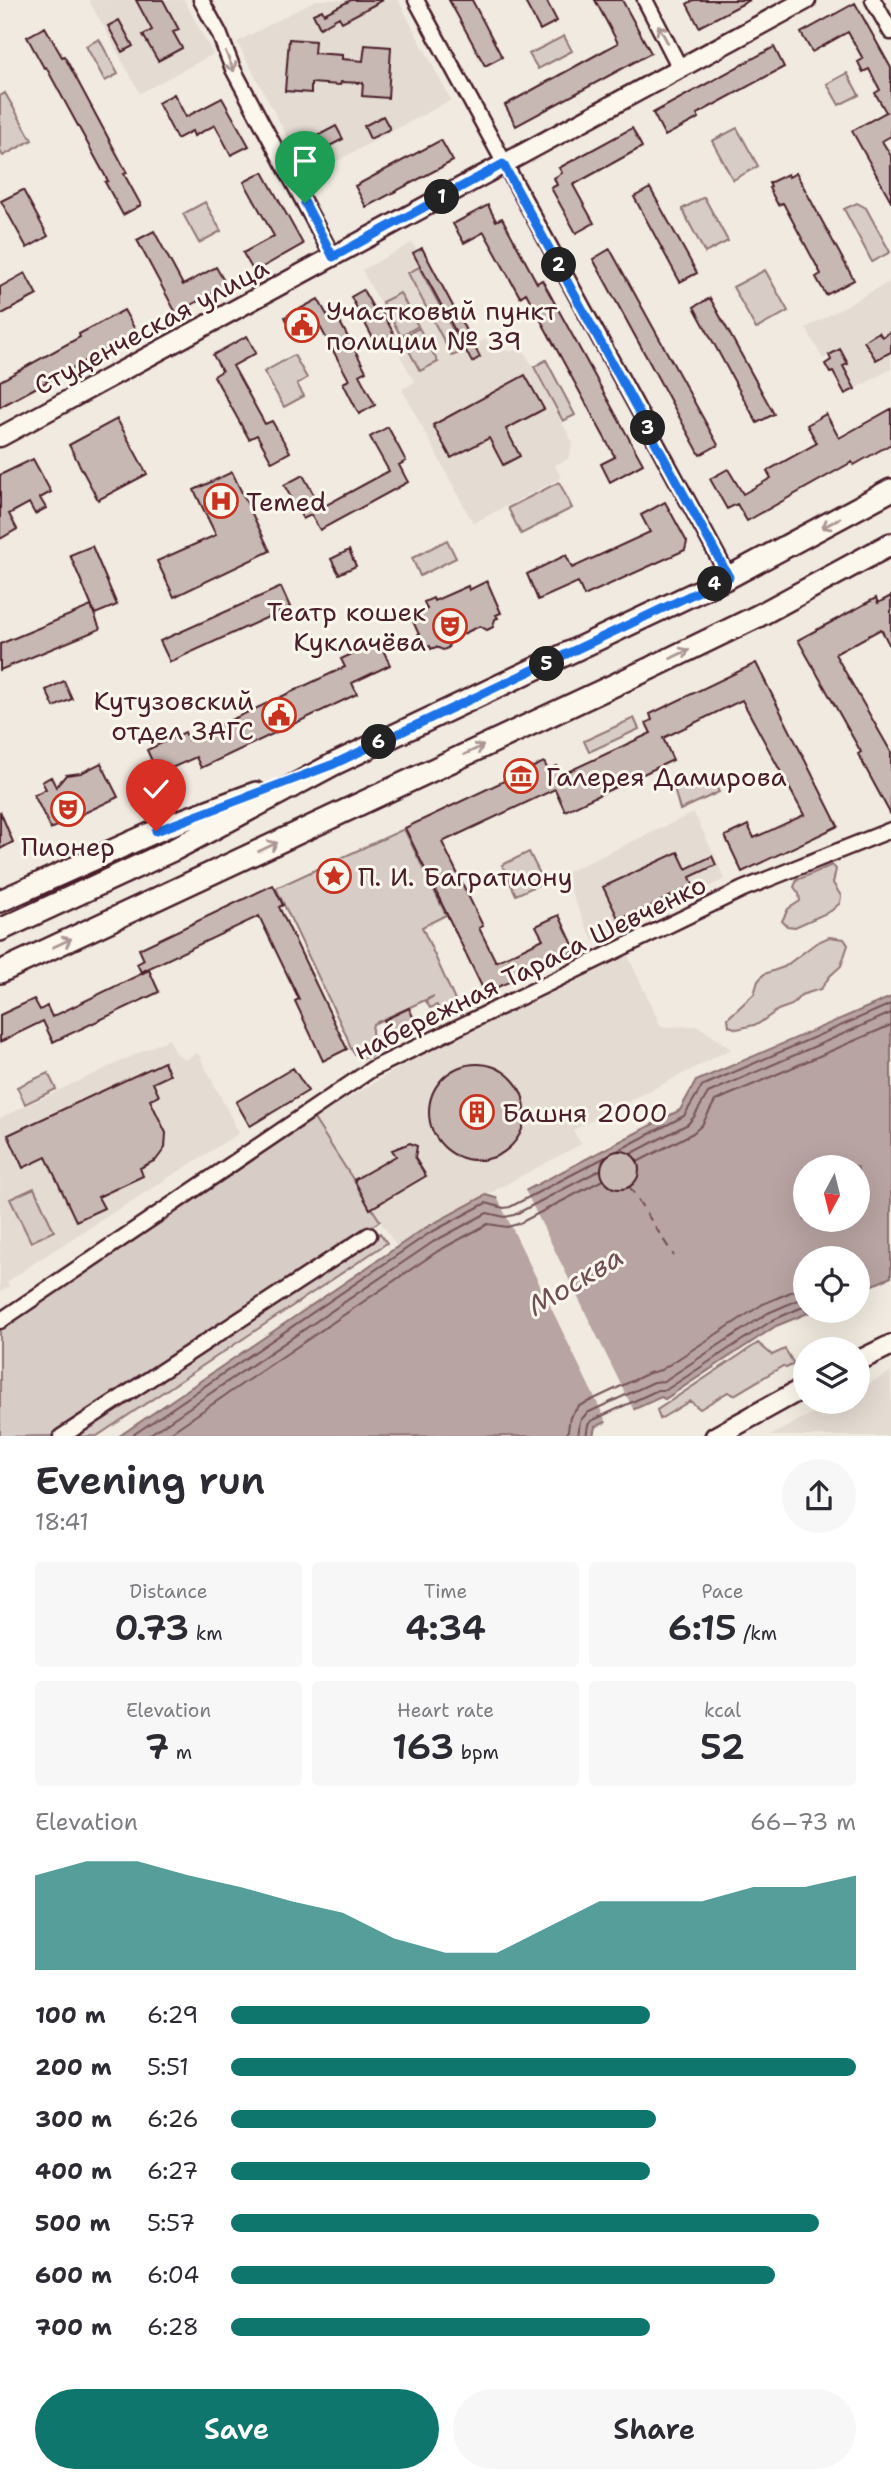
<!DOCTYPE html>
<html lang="en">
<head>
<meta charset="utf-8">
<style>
	:root { --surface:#fff; --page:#f7f7f7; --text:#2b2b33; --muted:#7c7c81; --accent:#0f766e }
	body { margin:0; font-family:"Shantell Sans",sans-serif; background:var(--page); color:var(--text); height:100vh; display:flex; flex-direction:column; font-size:26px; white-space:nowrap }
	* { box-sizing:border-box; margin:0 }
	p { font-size:23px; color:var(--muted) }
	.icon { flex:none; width:38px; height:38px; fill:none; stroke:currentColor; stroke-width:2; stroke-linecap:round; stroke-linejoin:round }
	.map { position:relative; height:1436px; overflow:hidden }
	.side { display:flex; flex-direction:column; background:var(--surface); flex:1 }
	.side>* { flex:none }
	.needle { width:46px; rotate:187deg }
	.tools { position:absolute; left:793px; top:1155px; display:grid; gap:14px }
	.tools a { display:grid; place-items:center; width:77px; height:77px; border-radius:50%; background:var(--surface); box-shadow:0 7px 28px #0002; font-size:35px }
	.pin { position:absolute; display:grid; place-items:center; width:60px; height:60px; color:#fff; margin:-72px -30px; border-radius:50% 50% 50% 0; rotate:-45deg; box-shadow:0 0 7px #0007 }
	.pin .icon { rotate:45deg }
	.km { position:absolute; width:35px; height:35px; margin:-18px; border-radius:50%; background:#222; color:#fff; font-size:19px; line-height:35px; text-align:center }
	.round { display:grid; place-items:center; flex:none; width:74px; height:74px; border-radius:37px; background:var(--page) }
	.overview { display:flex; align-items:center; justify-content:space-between; height:119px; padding:0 35px }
	h1 { font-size:38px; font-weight:600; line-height:52px }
	.stats { display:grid; grid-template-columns:repeat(3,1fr); gap:10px; height:119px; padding:7px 35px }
	.stats div { display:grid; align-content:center; border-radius:7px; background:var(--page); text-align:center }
	.stats b { font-size:35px; font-weight:600 }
	.stats small { font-size:19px; font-weight:400 }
	.stats p { font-size:19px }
	.chart { height:196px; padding:14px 35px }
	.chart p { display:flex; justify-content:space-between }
	.chart svg { width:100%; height:126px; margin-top:7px; fill:var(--accent); opacity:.7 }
	.primary-button { display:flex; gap:14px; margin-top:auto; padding:14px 35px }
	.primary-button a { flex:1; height:80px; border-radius:42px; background:var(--accent); color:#fff; font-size:28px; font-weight:600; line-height:80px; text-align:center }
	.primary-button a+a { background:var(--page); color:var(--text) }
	ul { padding:0 35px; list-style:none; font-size:23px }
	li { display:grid; grid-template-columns:112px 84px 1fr; align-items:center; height:52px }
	li i { height:18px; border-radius:9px; background:var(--accent) }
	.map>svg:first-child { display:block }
</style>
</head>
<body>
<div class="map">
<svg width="891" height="1437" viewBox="0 0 891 1437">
	<rect width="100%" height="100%" fill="#f0eae0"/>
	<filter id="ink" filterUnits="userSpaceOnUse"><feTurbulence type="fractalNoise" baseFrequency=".0143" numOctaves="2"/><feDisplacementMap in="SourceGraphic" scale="14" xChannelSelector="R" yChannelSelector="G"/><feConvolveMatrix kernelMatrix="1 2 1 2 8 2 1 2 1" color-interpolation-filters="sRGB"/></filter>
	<g filter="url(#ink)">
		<!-- built -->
		<path fill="#e4dbd2" d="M89 0H184L213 54 140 93Z
			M316 0H398L451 100 325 167 302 164 237 42Z
			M412 243 417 251 422 248 474 345 486 339 492 350 524 351 573 443 568 459 555 465 561 478 473 523 402 389 415 382 392 341 399 337 362 270Z
			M891 281V369L845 394 837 379 840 376 829 356 823 359 806 328Z
			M694 813 725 879 593 941 563 874Z
			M628 956 661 1027 698 1026 731 1049 573 1130 581 1144 425 1228 397 1247 314 1119 410 1061Z
			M169 1039 176 1053 185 1060 198 1053 239 1133 40 1259 7 1282 9 1286 0 1292V1118Z
			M891 1372V1436H770L833 1402H858V1389Z"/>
		<!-- green -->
		<path fill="#d8ccc6" stroke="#917678" stroke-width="2" d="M564 36 572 51 538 69 529 54Z
			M99 39 118 74 105 81 86 46Z
			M847 73 859 95 839 105 827 84Z
			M5 93 32 140 3 156 0 151V96Z
			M737 128 758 166 733 180 712 141Z
			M704 197 728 241 705 253 682 209Z
			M205 202 221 231 199 243 183 214Z
			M857 203 866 208 890 252 872 262 844 209Z
			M419 267 464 351 452 356 408 273Z
			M765 270 788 311 756 329 733 287Z
			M400 293 418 326 401 336 382 302Z
			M419 328 438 362 420 371 402 338Z
			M294 355 307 378 297 384 304 396 284 407 264 372Z
			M546 360 575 415 563 421 534 367Z
			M559 482 572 508 521 534 508 508Z
			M447 540 456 558 420 576 412 558Z
			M634 718 639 729 589 752 584 741Z
			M693 775 714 783 719 792 680 810 673 785Z
			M404 829 446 915 422 927 457 1005 440 1013 437 1005 430 1008 426 1001 434 996 373 1024C369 1038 377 1042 375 1054 357 1064 351 1053 347 1037L276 888Z
			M529 852 544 882 516 895 502 865Z
			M832 865 836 869 833 883 841 896 840 903 831 911 795 927 787 926 782 921 788 909 800 901 799 894 794 887 797 880Z
			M829 937 844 939 848 945 841 966 830 976 821 989 801 995 792 1005 778 1010 758 1024 737 1029 729 1026 728 1018 754 994 758 981 764 974 784 967 816 943Z
			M48 1073 56 1089 25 1104 17 1087Z
			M314 1119 380 1221 51 1436 0 1437V1328Z
			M34 1188 54 1231 31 1242 10 1199Z
			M380 1233 387 1243 97 1436 70 1437Z
			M758 1343 772 1355 785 1349 794 1364 786 1368 783 1366 734 1395 728 1392 700 1409 690 1401 660 1419 657 1410Z"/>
		<!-- water -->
		<path fill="#b8a4a2" stroke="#8c6f72" stroke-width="2" fill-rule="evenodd" d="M891 997V1277L858 1292V1258H805V1311H813L776 1326 665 1399 661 1397 595 1427 593 1436 118 1437 425 1228 486 1195 506 1201 680 1110 696 1081ZM805 1167H858V1220H805Z"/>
		<!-- pier -->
		<path fill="#f0eae0" d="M524 1188 635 1413 608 1425 496 1195 505 1198Z"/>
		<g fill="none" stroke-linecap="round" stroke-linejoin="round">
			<!-- shore -->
			<path stroke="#76545b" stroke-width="2" d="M130 1437 428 1234 486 1203 504 1208 510 1207 684 1116 702 1086 891 1004
				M146 1437 433 1242 487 1213 505 1217 514 1215 688 1124 694 1117 708 1093 891 1013
				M164 1437 438 1251 488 1224 507 1227 518 1224 693 1133 702 1125 715 1101 891 1025
				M567 1437 570 1417 579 1406 649 1373 661 1370 763 1304 805 1286
				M578 1437 580 1421 587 1413 654 1382 664 1381 768 1313 805 1297
				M586 1437 588 1425 591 1421 658 1390H666L773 1320 805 1306"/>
			<!-- ferry -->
			<path stroke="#704e55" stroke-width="2" stroke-dasharray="9 7" stroke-linecap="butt" d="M629 1186 674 1256"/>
		</g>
		<!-- building -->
		<path fill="#c8b8b3" stroke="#4a1f2b" stroke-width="2" d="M136 0H163L179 30 173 32 182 48 158 61 143 35 152 30Z
			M351 0H383L342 22 339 17 320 28 313 14 322 10 324 14Z
			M449 0H472L502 57 485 66Z
			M524 0H546L557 21 540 30Z
			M595 0H622L651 53 516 126 505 105 618 43Z
			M694 0H750L699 27 687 4Z
			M855 3 891 68V136L882 141 891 156V201L852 131 886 112 875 93 880 90 869 69 863 72 858 62 863 59 848 32 812 52 801 33Z
			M119 20 133 46 122 52 108 26Z
			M45 27 62 57 64 56 68 63 127 173 124 174 141 205 123 215 105 182 108 181 46 67 44 68 27 37Z
			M289 39 315 41 314 53 342 55V59L363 61 365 45 391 47 388 98 362 96 363 83 341 82 340 85 311 83V93L285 91Z
			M774 47 784 67 697 114 699 118 665 136 653 113Z
			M174 94 186 117 222 98 249 146 231 155 215 125 194 136 192 131 177 139 158 103Z
			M383 116 390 129 370 139 364 126Z
			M336 126 343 139 324 149 317 136Z
			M632 128 642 147 573 185 594 223 576 233 551 188 557 185 554 178 562 173 559 168Z
			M441 140 453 161 366 207 355 186Z
			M263 172 303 244 254 272 243 253 274 236 244 182Z
			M796 173 854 280 826 295 816 277 821 274 783 203 778 205 769 188 771 187 769 183 788 174 789 177Z
			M650 188 697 273 680 282 634 197Z
			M23 190 48 236 27 248 1 201Z
			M488 205 496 221 502 218 537 283 542 280 643 464 610 482 601 464 615 457 526 293 520 297 484 232 464 243 453 224Z
			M154 231 183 285 216 267 227 286 176 313 137 240Z
			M422 248 480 357 472 362 413 253Z
			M610 249 718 445 700 455 593 259Z
			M25 273 37 295 0 315V287Z
			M363 290 375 311 380 308 394 334 376 344 351 297Z
			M710 298 774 414 757 423 694 307Z
			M318 299 327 315 334 311 366 371 359 375 375 405 359 414 343 383 349 380 317 321 293 333 285 317Z
			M124 310 137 333 0 407V381L80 337 79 334Z
			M891 331V352L876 360 864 341 879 332 882 337Z
			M247 336 256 353 233 366 265 424 272 421 290 452 272 462 257 435 249 439 214 376 222 371 213 355Z
			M840 349 848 364 843 366 855 389 845 394 833 372 830 373 825 364 831 360 829 355Z
			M525 375 544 409 506 429 520 456 503 465 489 438 451 458 433 425Z
			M891 409V444L854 465 852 462 747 521 737 504 727 509 710 479 728 469 743 494 771 478 767 471 817 443 807 425 826 414 839 438Z
			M117 419 147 474 98 500 69 445Z
			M388 427 406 461 399 465 408 482 320 530 311 515 303 519 284 485 303 475 321 508 389 471 370 437Z
			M33 459 51 492 40 498 46 508 35 514 29 503 9 514 17 529 0 539V475Z
			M232 472 270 551 174 597 157 561 216 535 194 490Z
			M665 502 687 542 685 550 584 596 578 582 538 600 527 574 566 555 572 568 650 532 641 515Z
			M92 546 117 605 95 614 70 555Z
			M349 550 356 566 339 574 331 559Z
			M487 581 501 613 496 615 498 618 495 619 493 627 487 630 480 626 450 640 448 648 443 650 436 647 431 649 430 646 425 648 411 617 427 609 424 602 433 598 434 601 468 586 469 590Z
			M281 587 290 607 170 662 160 641Z
			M891 596V648L881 629 835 654 891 752V815L858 754 861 752 798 640 876 598 878 603Z
			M91 606 100 629 0 670V644Z
			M379 641 390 665 352 683 357 694 201 768 196 757 158 774 147 750 185 732 188 740 345 667 341 659Z
			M756 663 838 826 742 872 725 836 748 825 754 838 804 815 742 700 663 738 673 760 565 811 555 789 442 842 483 926 479 928 496 962 543 939 536 926 559 915 576 951 485 993 405 828 544 762 548 770 557 766 561 775 651 733 646 723 652 720 650 714Z
			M64 681 72 699 54 707 46 690Z
			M101 763 118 797 51 829 34 795 46 789 42 782 51 777 56 787 66 775 81 773Z
			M0 811 13 842 0 849Z
			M678 852 686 869 712 856 716 865 690 877 693 885 640 912 639 910 619 920 603 887Z
			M273 885 283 905 279 907 347 1049 323 1061 295 1001 299 999 259 916 141 972 137 964 144 960 139 949Z
			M149 970 159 992 53 1042 43 1021 0 1042V1015L34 999 40 1010 47 1006 52 1017Z
			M409 1008 418 1028 393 1040 384 1020Z
			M164 1062 170 1075 153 1083 159 1096 150 1100 166 1133 165 1148 156 1160 140 1168 143 1176 98 1197 104 1208 76 1221 46 1157 23 1168 8 1135Z
			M429 1112a48 48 0 1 1 96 0a48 48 0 1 1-96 0Z
			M293 1068 308 1091 250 1126 236 1102Z
			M410 1143 417 1146 415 1158 426 1176 370 1209 354 1180 396 1156 392 1150Z
			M601 1170a19 19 0 1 1 38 0a19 19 0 1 1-38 0Z"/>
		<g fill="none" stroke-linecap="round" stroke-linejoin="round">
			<!-- minor casing -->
			<g stroke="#4a1f2b" stroke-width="19">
				<path id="minor" d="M201 0 219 33 233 69 333 257
					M416 0 729 577
					M645 0 680 68
					M873 0 891 32
					M0 1321 372 1069 743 889 891 830
					M61 1437 369 1235"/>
			</g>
			<!-- tertiary casing -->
			<g stroke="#4a1f2b" stroke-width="23">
				<path id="tertiary" d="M0 437 806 0"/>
			</g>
			<!-- secondary casing -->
			<g stroke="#4a1f2b" stroke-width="24">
				<path id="secondary" d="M858 1361 891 1345
					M715 1437 805 1387"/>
			</g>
			<!-- primary casing -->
			<g stroke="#4a1f2b" stroke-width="26">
				<path id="primary" d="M0 901 170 825 256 793
					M0 930 175 849 334 764 729 577 891 490
					M0 972 653 667 758 616 891 544"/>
			</g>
			<!-- minor -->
			<use href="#minor" stroke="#fbf7ec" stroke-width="14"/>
			<!-- tertiary -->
			<use href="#tertiary" stroke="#fbf7ec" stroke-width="18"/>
			<!-- secondary -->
			<use href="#secondary" stroke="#fbf7ec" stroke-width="19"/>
			<!-- primary -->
			<use href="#primary" stroke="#fbf7ec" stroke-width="21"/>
		</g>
		<!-- one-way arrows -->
		<defs><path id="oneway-shaft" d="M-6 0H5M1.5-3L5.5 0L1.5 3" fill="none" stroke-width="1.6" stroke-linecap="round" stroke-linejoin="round" transform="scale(1.75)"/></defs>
		<g stroke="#ab9695">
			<use href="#oneway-shaft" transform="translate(663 34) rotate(-118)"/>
			<use href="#oneway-shaft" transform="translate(230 62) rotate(67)"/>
			<use href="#oneway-shaft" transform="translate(831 523) rotate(151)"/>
			<use href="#oneway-shaft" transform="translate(680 654) rotate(-26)"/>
			<use href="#oneway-shaft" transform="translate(474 750) rotate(-25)"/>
			<use href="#oneway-shaft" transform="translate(268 847) rotate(-25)"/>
			<use href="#oneway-shaft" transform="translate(62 943) rotate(-25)"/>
		</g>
	</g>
	<g fill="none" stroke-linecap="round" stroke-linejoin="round" filter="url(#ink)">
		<!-- route casing -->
		<g stroke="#fff" stroke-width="14">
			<path id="route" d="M156 831 334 764 729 577 503 164 333 257 305 203"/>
		</g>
		<!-- route -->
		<use href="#route" stroke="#1a73e8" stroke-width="9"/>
	</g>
	<!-- icons -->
	<defs>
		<g id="civic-ring" transform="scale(1.75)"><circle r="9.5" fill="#fbf7ec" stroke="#c8321e" stroke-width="1.5"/><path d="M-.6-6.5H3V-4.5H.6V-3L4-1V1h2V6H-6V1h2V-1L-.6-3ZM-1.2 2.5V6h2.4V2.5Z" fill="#c8321e"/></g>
		<g id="hospital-ring" transform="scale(1.75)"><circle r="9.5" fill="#fbf7ec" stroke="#c8321e" stroke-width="1.5"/><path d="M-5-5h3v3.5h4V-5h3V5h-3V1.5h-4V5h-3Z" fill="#c8321e"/></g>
		<g id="theatre-ring" transform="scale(1.75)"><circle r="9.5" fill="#fbf7ec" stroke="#c8321e" stroke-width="1.5"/><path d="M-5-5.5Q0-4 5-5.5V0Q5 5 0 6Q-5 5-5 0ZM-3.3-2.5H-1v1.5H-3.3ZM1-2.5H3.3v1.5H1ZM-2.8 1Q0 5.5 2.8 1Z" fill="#c8321e"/></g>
		<g id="museum-ring" transform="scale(1.75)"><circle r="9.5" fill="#fbf7ec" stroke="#c8321e" stroke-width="1.5"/><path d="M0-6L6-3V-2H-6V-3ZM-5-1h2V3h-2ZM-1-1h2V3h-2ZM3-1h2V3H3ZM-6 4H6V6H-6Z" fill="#c8321e"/></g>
		<g id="sight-ring" transform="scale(1.75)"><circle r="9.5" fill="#fbf7ec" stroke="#c8321e" stroke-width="1.5"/><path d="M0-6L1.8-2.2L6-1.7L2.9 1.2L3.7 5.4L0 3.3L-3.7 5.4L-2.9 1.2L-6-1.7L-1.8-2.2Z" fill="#c8321e"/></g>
		<g id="building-ring" transform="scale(1.75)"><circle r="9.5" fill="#fbf7ec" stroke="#c8321e" stroke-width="1.5"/><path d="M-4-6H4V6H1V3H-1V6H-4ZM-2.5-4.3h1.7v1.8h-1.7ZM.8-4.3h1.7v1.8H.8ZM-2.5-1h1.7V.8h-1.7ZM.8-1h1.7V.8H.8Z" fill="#c8321e"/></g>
	</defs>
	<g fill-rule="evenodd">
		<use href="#civic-ring" x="302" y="325"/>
		<use href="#hospital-ring" x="221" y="501"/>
		<use href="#theatre-ring" x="450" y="626"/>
		<use href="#civic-ring" x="279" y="715"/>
		<use href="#museum-ring" x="521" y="776"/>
		<use href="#theatre-ring" x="68" y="809"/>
		<use href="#sight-ring" x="334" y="876"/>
		<use href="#building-ring" x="477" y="1112"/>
	</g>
	<g text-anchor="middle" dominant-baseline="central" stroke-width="6" stroke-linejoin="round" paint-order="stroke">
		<!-- poi labels -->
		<g font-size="26" fill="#4a1f2b" stroke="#fbf7ec" text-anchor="start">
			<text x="326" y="310">Участковый пункт<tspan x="326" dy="30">полиции № 39</tspan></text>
			<text x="246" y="501">Temed</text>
			<text x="426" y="611" text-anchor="end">Театр кошек<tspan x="426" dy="30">Куклачёва</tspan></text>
			<text x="254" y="700" text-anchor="end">Кутузовский<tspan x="254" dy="30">отдел ЗАГС</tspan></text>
			<text x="546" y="776">Галерея Дамирова</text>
			<text x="68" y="846" text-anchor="middle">Пионер</text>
			<text x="358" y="876">П. И. Багратиону</text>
			<text x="502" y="1112">Башня 2000</text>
		</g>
		<!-- street labels -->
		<g font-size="26" fill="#4a1f2b" stroke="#fbf7ec">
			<text transform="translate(151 326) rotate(-28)">Студенческая улица</text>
			<text transform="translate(530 967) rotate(-26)">набережная Тараса Шевченко</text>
		</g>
		<!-- water labels -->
		<g font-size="28" font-style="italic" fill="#704e55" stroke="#fbf7ec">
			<text transform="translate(575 1281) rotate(-31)">Москва</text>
		</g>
	</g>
</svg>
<div class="tools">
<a><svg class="needle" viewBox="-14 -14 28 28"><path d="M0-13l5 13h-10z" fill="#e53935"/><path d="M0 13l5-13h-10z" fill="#7c7c81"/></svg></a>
<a><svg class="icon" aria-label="locate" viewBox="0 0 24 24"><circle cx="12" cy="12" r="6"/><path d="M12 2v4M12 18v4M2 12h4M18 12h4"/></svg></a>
<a><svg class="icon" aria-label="layers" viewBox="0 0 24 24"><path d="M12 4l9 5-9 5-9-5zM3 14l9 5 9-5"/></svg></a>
</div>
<div class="pin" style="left:305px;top:203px;background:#1e9e55"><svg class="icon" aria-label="arrive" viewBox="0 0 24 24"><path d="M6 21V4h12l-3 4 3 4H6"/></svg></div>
<div class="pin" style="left:156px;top:831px;background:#d93025"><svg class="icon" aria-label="check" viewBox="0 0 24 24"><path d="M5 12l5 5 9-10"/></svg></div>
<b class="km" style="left:442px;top:197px">1</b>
<b class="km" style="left:559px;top:265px">2</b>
<b class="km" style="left:648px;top:428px">3</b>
<b class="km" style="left:715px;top:584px">4</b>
<b class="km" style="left:547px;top:664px">5</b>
<b class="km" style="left:379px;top:742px">6</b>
</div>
<section class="side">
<div class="overview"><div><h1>Evening run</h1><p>18:41</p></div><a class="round"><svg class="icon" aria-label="share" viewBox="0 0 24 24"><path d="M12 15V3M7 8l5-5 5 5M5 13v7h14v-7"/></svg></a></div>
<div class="stats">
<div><p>Distance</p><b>0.73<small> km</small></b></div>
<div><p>Time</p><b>4:34</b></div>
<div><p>Pace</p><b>6:15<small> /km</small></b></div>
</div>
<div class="stats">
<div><p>Elevation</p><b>7<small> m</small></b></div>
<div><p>Heart rate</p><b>163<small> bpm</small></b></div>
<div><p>kcal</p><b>52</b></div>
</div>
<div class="chart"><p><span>Elevation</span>66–73 m</p>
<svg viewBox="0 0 160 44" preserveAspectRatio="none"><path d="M0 44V11L10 6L20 6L30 11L40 15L50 20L60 24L70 33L80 38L90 38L100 29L110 20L120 20L130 20L140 15L150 15L160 11V44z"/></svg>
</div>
<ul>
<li><b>100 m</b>6:29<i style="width:67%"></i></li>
<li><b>200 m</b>5:51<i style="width:100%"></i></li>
<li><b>300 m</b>6:26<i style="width:68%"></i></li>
<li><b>400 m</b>6:27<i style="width:67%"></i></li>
<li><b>500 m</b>5:57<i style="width:94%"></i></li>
<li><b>600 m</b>6:04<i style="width:87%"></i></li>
<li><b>700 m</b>6:28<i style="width:67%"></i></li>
</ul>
<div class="primary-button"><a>Save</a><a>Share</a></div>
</section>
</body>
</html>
